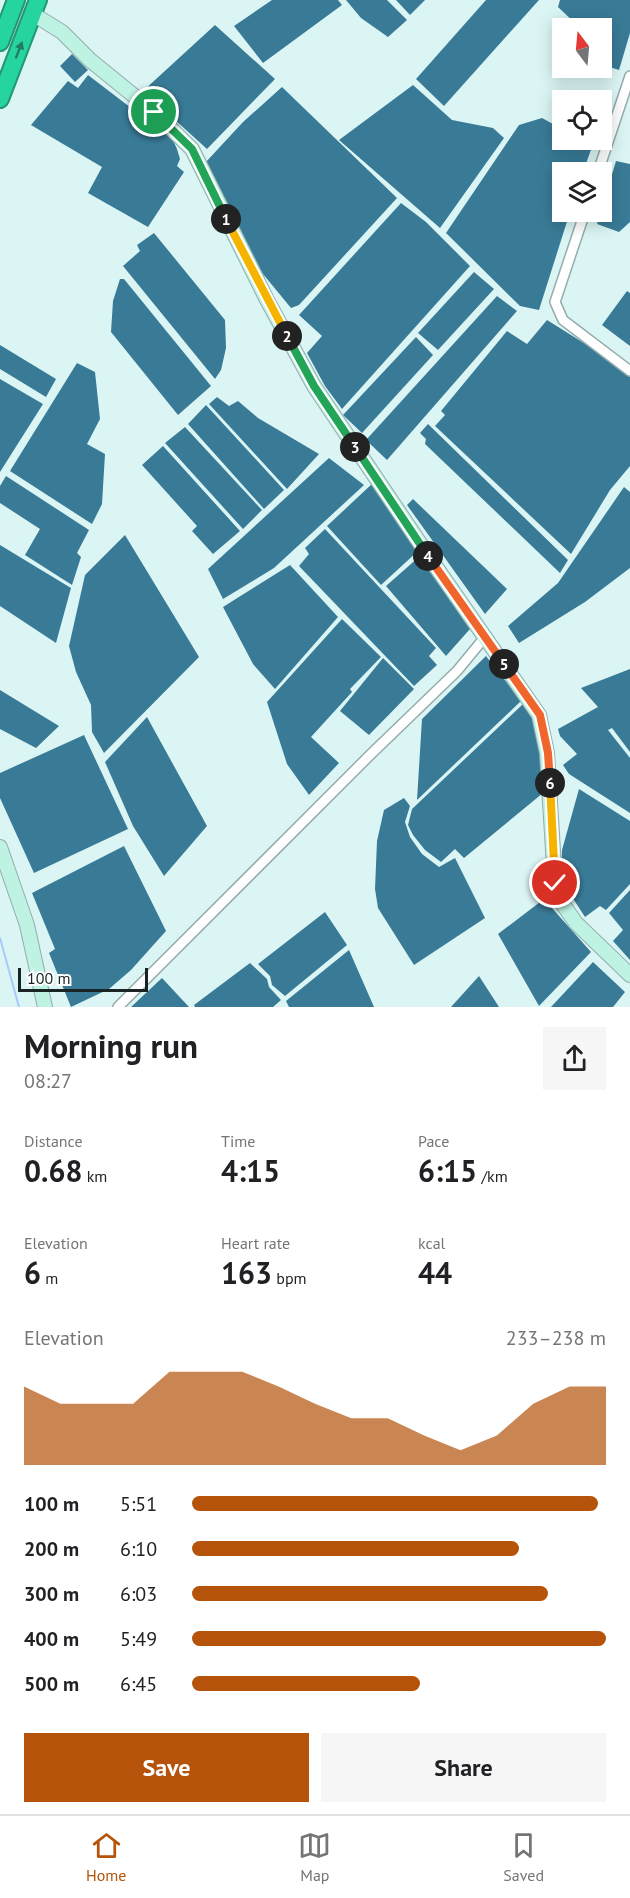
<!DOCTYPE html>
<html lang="en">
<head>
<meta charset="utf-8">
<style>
	:root { --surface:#fff; --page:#f6f6f6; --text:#202124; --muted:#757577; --line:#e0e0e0; --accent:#b45309 }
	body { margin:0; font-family:"PT Sans",sans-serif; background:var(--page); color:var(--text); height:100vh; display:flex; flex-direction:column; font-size:22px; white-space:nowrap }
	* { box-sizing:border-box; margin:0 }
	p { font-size:20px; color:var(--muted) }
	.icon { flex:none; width:33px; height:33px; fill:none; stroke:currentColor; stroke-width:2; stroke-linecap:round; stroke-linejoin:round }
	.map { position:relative; height:1007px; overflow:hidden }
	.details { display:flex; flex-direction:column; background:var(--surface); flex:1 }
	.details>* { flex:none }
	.needle { width:39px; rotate:344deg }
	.controls { position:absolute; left:552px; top:18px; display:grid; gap:12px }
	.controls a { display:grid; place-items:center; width:60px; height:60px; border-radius:0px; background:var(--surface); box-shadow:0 3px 15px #0003; font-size:30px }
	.scale { position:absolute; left:18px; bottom:15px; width:130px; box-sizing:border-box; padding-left:6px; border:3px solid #1b2425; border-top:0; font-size:16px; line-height:21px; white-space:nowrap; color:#1b2425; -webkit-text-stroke:4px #fff; paint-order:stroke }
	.pin { position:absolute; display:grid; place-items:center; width:51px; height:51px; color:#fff; margin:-26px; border:3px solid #fff; border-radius:50%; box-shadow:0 2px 6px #0007 }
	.km { position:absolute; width:30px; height:30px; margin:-15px; border-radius:50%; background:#222; color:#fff; font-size:16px; line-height:30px; text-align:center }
	.round { display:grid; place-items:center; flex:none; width:63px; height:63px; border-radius:0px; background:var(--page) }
	.headline { display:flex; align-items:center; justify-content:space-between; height:102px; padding:0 24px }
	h1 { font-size:33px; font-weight:600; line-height:45px }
	.metrics { display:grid; grid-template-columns:repeat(3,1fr); gap:9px; height:102px; padding:6px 24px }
	.metrics div { display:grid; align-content:center }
	.metrics b { font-size:30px; font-weight:600 }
	.metrics small { font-size:16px; font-weight:400 }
	.metrics p { font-size:16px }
	.chart { height:168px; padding:12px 24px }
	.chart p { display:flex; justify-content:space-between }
	.chart svg { width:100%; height:108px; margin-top:6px; fill:var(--accent); opacity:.7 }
	.action { display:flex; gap:12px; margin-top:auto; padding:12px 24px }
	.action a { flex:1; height:69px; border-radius:0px; background:var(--accent); color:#fff; font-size:24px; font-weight:600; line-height:69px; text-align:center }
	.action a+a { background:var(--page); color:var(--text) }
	ul { padding:0 24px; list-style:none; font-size:20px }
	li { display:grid; grid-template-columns:96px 72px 1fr; align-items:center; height:45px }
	li i { height:15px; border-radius:8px; background:var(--accent) }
	.tabs { display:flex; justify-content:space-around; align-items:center; height:84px; border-top:2px solid var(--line); background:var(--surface); font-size:16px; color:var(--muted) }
	.tabs a { display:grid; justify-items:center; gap:3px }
	.tabs .selected { color:var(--accent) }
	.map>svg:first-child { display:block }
</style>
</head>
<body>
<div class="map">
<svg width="630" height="1007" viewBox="0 0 630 1007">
	<rect width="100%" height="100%" fill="#dbf5f5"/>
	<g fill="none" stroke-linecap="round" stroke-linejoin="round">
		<!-- stream -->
		<path stroke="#a9c9fb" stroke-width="2" d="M0 938 19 1007"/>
	</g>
	<!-- building -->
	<path fill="#397b97" d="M272 0H338L342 5 263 63 234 26Z
		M346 0H387L407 20 388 37 361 18Z
		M396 0H425L410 15Z
		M486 0H539L444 106 416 79Z
		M560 0H630V33L619 70 606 66 602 63V28H577L576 24 558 7Z
		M215 25 275 79 207 149 143 91Z
		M72 54 88 70 75 82 60 66Z
		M88 75 173 140 177 149 180 159 177 166 184 172 148 227 88 193 102 167 31 125 68 81 78 88Z
		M413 85 452 120 493 128 504 138 440 228 339 140Z
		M282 87 397 198 299 305 291 308 263 274 205 163 243 122Z
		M542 118 562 129V140H584L593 144 583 172H562V212H570L539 310 520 306 446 233 519 125Z
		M616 161 630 164V222L619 232 597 224Z
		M401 203 426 222 470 266 342 409 325 386 307 353 322 336 299 315Z
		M154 233 225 320 226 348 221 370 215 379 123 266 140 251 137 245Z
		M474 272 494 289 438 350 418 333Z
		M120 279H124L211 386 178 415 111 332 113 301Z
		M627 291 630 293V346L602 325Z
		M497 296 517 311 387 460 366 440Z
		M547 320 595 350 630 377V466L610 490 571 554 435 426 445 415 441 411 507 331 527 344Z
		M416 337 433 355 362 433 343 415Z
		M0 345 56 379 46 397 0 369Z
		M77 363 95 372 100 419 87 444 105 454 102 504 92 524 10 471Z
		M0 379 43 404 0 472Z
		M217 397 229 406 238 401 258 418 319 454 287 489 209 404Z
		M206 405 284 490 264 509 188 424Z
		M428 424 568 560 560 573 425 444 426 439 420 433Z
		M185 427 262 510 243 529 165 443Z
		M163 446 240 531 213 554 192 531 197 526 142 465Z
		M329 458 364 485 274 568 223 599 208 569Z
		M6 476 89 530 77 553 81 557 72 585 25 555 40 529 0 503V486Z
		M373 483 418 551 381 585 327 526Z
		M624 487 630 492V568L585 602 519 643 508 626 558 583Z
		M413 499 507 589 485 614 407 505Z
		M325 529 436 648 429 656 437 665 414 686 299 566 309 554 305 548Z
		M125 535 199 657 104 753 92 732 91 705 76 672 69 646 85 575Z
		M0 545 71 588 56 643 0 606Z
		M420 556 470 629 446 656 386 586Z
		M290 565 338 617 275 689 253 664 223 607Z
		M342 619 381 657 350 689 352 692 311 737 339 763 309 795 287 764 267 702Z
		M486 656 521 701 417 800 422 719Z
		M383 658 414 689 369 735 340 711Z
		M630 669V752L612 728 608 730 630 758V813L569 774 563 765 577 754 560 736 558 729 598 707 581 688Z
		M0 690 59 726 36 748 0 729Z
		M523 704 536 724 541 741 543 793 464 858 455 849 441 862 425 850 413 835 408 825 412 809Z
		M147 717 207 826 164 876 133 826 105 762Z
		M84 735 128 829 34 873 0 798V773Z
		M579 789 630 821V884L606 910 600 906 585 917 561 880 562 850Z
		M404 798 410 806 405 822 410 837 422 854 439 867 455 858 485 918 414 965 378 908 375 889 377 841 384 810Z
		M124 846 166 931 131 970 109 989 71 1007 49 953 55 949 32 893Z
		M630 890V960L613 941 623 930 609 913Z
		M544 899 591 952 539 1006 498 934Z
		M325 912 347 945 285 996 272 985 270 976 258 964Z
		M349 950 374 1007H289L286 1001Z
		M593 962 625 992 613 1007H551Z
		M250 963 267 979 269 987 281 1000 273 1007H195L194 1005Z
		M479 976 499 1007H451Z
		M162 978 189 1007H131Z"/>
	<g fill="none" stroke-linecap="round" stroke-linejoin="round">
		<!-- street casing -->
		<g stroke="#94acac" stroke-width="12">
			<path id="street" d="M598 172 630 76
				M585 212 555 302 563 320 630 371
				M118 1007 370 755 457 671 485 637"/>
		</g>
		<!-- secondary casing -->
		<g stroke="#94acac" stroke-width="16">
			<path id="secondary" d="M33 14 62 32 90 60 154 112 192 149 267 300 314 386 436 567 539 715 547 753 555 883 564 906 576 923 630 975
				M0 847 27 925 45 1007"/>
		</g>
		<!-- highway casing -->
		<g stroke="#229675" stroke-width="20">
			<path id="highway" d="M0 42 16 0
				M0 99 38 0"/>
		</g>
		<!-- street -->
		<use href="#street" stroke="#fff" stroke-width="9"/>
		<!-- secondary -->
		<use href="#secondary" stroke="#bef2e2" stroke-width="14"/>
		<!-- highway -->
		<use href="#highway" stroke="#26d4a0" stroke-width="16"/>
	</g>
	<!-- one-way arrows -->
	<defs><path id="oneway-solid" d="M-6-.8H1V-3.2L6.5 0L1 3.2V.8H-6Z" transform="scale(1.5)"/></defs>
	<use fill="#207c62" href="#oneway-solid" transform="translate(19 50) rotate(-69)"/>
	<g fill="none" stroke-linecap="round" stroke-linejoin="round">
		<!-- split-1 casing -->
		<g stroke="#fff" stroke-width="12">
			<path id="split-1" d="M154 112 192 149 226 219"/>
		</g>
		<!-- split-2 casing -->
		<g stroke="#fff" stroke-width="12">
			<path id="split-2" d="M226 219 287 336"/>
		</g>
		<!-- split-3 casing -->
		<g stroke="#fff" stroke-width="12">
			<path id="split-3" d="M287 336 314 386 355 447"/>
		</g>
		<!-- split-4 casing -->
		<g stroke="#fff" stroke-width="12">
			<path id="split-4" d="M355 447 428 556"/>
		</g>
		<!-- split-5 casing -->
		<g stroke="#fff" stroke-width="12">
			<path id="split-5" d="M428 556 504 664"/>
		</g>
		<!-- split-6 casing -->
		<g stroke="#fff" stroke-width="12">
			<path id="split-6" d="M504 664 540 715 548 753 550 783"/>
		</g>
		<!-- split-7 casing -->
		<g stroke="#fff" stroke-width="12">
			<path id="split-7" d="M550 783 555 883"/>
		</g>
		<!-- split-1 -->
		<use href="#split-1" stroke="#22a559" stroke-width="8"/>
		<!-- split-2 -->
		<use href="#split-2" stroke="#f5b400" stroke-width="8"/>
		<!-- split-3 -->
		<use href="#split-3" stroke="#22a559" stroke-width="8"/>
		<!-- split-4 -->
		<use href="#split-4" stroke="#22a559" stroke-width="8"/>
		<!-- split-5 -->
		<use href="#split-5" stroke="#f0652b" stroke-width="8"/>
		<!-- split-6 -->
		<use href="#split-6" stroke="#f0652b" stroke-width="8"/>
		<!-- split-7 -->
		<use href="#split-7" stroke="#f5b400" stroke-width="8"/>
	</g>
</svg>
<div class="controls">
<a><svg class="needle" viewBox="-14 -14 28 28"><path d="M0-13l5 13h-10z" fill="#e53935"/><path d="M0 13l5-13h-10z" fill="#757577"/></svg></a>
<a><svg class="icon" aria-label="locate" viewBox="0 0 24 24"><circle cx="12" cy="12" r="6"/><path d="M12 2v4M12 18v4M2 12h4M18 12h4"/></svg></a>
<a><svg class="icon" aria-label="layers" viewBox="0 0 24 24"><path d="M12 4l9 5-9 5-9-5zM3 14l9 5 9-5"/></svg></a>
</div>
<div class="scale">100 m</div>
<div class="pin" style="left:154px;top:112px;background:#1e9e55"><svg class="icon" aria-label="arrive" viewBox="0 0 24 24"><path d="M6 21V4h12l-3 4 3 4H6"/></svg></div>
<div class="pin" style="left:555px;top:883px;background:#d93025"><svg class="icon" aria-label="check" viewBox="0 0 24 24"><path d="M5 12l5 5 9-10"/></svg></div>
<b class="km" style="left:226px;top:219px">1</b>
<b class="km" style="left:287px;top:336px">2</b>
<b class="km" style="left:355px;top:447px">3</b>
<b class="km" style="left:428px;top:556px">4</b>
<b class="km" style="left:504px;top:664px">5</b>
<b class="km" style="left:550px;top:783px">6</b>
</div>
<section class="details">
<div class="headline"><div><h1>Morning run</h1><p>08:27</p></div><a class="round"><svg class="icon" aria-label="share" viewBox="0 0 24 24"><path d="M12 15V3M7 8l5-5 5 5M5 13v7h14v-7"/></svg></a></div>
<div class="metrics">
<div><p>Distance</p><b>0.68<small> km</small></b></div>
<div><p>Time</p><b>4:15</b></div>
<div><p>Pace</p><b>6:15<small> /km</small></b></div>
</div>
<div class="metrics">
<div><p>Elevation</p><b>6<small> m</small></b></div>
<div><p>Heart rate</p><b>163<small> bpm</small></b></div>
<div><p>kcal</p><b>44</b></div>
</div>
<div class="chart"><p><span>Elevation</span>233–238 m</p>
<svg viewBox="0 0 160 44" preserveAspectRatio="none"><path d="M0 44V12L10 19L20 19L30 19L40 6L50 6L60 6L70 12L80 19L90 25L100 25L110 32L120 38L130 32L140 19L150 12L160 12V44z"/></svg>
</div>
<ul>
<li><b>100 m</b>5:51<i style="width:98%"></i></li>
<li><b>200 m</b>6:10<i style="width:79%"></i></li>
<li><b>300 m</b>6:03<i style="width:86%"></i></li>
<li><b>400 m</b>5:49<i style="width:100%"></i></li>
<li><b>500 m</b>6:45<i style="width:55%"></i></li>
</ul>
<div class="action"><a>Save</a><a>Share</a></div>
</section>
<nav class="tabs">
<a class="selected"><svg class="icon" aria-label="home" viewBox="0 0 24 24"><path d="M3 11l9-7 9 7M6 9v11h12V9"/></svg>Home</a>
<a><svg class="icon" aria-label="map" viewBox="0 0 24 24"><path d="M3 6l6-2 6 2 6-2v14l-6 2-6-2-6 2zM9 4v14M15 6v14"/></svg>Map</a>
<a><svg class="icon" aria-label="saved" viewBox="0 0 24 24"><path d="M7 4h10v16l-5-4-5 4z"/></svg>Saved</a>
</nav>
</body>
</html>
